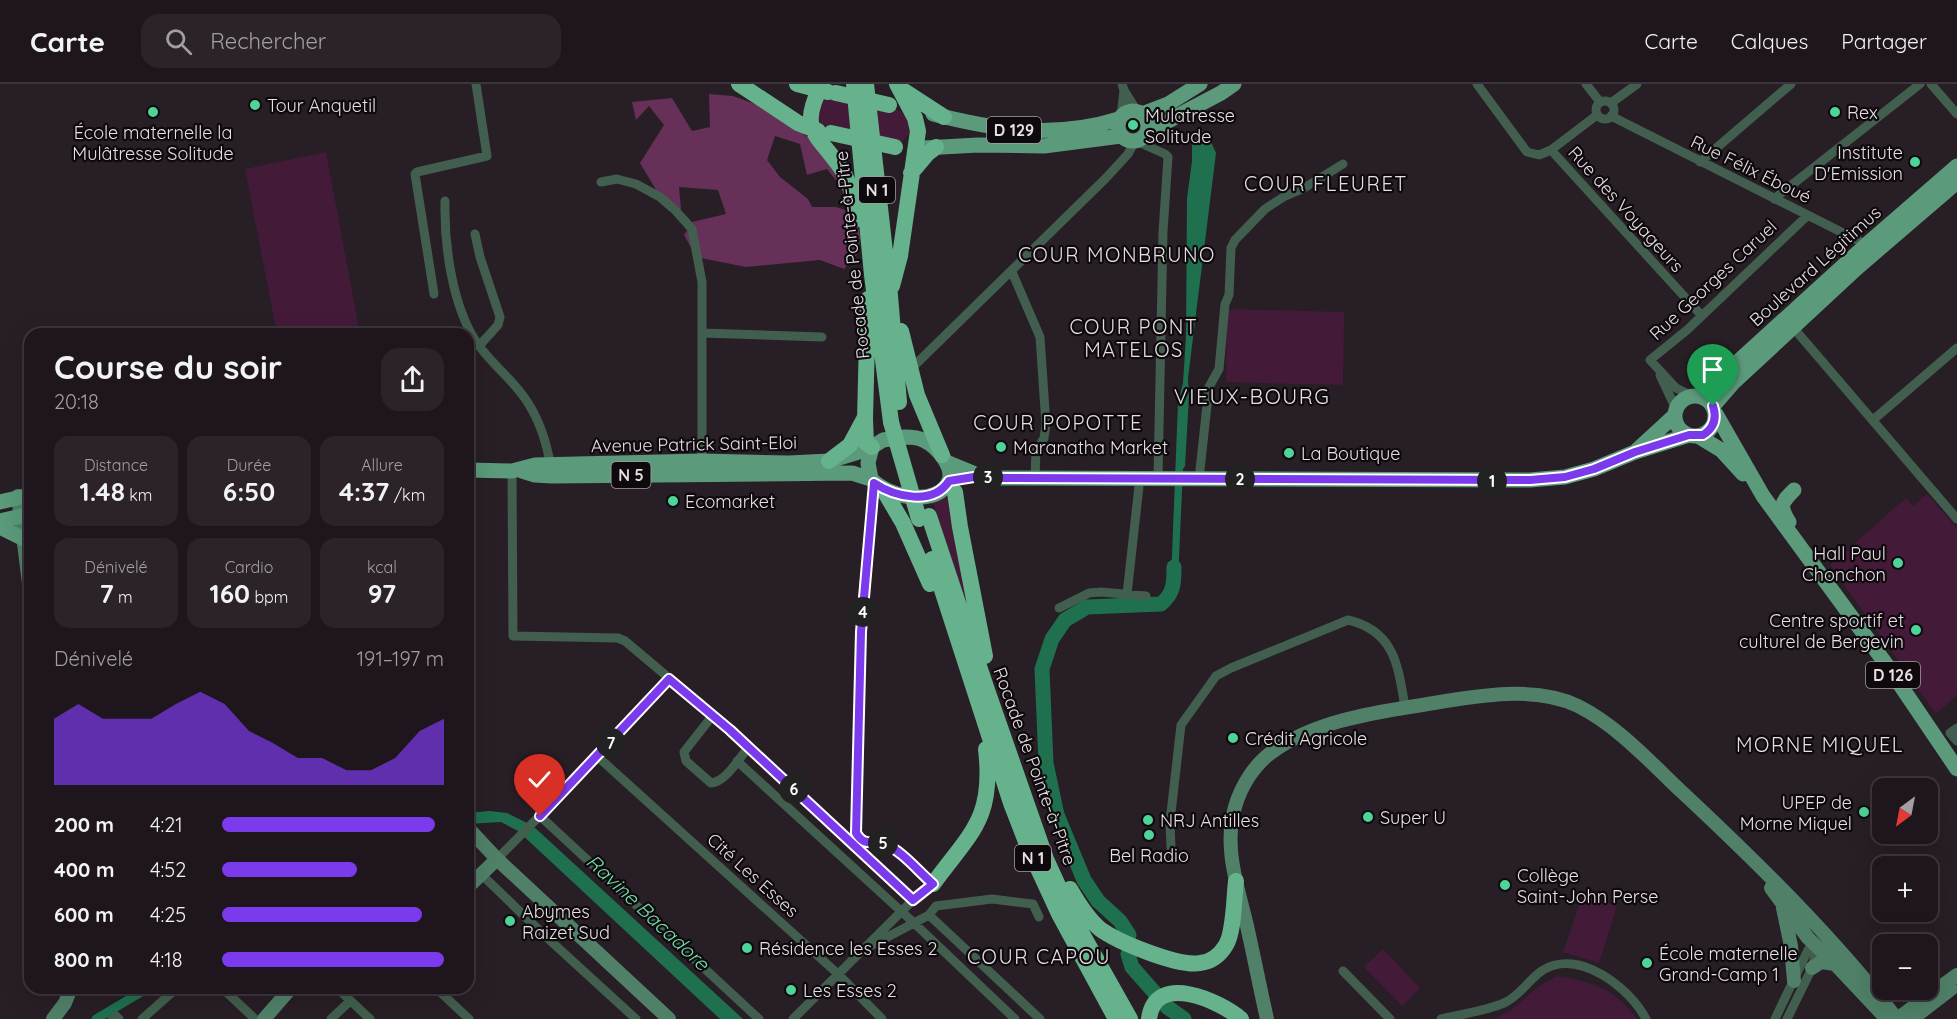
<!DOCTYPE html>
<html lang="fr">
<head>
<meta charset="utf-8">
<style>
	:root { --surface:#1e161c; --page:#2b2329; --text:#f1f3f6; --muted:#a19fa3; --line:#3c353b; --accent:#7c3aed }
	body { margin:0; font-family:Quicksand,sans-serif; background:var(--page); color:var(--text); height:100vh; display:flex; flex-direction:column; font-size:22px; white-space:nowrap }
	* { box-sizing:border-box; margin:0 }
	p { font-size:20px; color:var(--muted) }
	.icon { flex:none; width:33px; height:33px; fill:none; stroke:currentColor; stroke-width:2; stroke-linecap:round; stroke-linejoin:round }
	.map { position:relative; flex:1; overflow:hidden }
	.drawer { position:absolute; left:24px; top:244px; width:450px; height:666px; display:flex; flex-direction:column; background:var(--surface); border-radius:18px; box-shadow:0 6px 24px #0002,0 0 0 2px var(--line) }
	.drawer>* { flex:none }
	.needle { width:39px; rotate:212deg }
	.controls { position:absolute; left:1872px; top:694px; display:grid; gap:12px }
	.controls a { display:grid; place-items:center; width:66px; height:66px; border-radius:12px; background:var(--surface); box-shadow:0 6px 24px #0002,0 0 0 2px var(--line); font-size:30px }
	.pin { position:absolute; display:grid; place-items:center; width:51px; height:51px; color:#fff; margin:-62px -26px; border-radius:50% 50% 50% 0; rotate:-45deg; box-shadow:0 0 6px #0007 }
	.pin .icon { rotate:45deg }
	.km { position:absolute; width:30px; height:30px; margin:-15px; border-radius:50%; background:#222; color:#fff; font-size:16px; line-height:30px; text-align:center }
	.round { display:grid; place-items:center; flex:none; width:63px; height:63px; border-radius:18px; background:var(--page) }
	.summary { display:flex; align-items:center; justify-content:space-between; height:102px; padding:0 30px }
	h1 { font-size:33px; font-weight:700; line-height:45px }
	.figures { display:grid; grid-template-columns:repeat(3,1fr); gap:9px; height:102px; padding:6px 30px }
	.figures div { display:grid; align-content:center; border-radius:15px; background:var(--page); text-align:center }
	.figures b { font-size:26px; font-weight:700 }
	.figures small { font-size:16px; font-weight:400 }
	.figures p { font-size:16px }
	.chart { height:168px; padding:12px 30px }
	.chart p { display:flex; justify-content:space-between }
	.chart svg { width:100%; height:108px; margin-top:6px; fill:var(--accent); opacity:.7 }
	ul { padding:0 30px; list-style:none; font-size:20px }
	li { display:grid; grid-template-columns:96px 72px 1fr; align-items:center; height:45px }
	li i { height:15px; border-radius:8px; background:var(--accent) }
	header { display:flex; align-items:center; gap:36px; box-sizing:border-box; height:84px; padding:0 30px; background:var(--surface); border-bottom:2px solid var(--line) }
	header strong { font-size:28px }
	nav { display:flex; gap:33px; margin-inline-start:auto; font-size:21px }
	.search { width:420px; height:54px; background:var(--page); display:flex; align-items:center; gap:15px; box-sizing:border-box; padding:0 21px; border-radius:18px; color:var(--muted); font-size:22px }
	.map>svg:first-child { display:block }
</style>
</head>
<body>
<header>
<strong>Carte</strong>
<div class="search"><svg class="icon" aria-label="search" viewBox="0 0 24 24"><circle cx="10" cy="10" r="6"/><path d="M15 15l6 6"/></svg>Rechercher</div>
<nav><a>Carte</a><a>Calques</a><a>Partager</a></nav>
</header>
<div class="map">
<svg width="1957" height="935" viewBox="0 0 1957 935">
	<rect width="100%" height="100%" fill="#281e25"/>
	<!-- green -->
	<path fill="#441a39" d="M824 12 852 18 854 49 820 40 815 23Z
		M872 22C894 25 910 23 910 49L902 58 894 59 876 54Z
		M326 68 360 250H277L245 85Z
		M1227 225 1344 228 1343 301 1226 298Z
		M1927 410 1957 444V611L1936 630 1830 481 1906 414 1913 422Z
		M948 413 974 534 968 532 933 418Z
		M1583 810 1617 822 1599 879 1563 868Z
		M1383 865 1420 904 1402 922 1364 883Z
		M1557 892C1594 899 1613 903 1637 935H1494L1512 925 1538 903Z"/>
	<!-- forest -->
	<path fill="#663058" d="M709 10 733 12 772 26 815 59 850 114 827 85 807 91 800 60 775 52 767 76 780 93 808 115 812 123H836L855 129 860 151 859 168 844 185 820 176 746 183 696 173 684 151 692 138 726 130 718 106 679 103 681 125 668 126 640 79 664 41 649 22 636 36 632 18 672 14 692 47 710 43Z"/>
	<!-- water -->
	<path fill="#1e704e" d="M1202 47 1212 53V60L1216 69 1188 294 1189 313 1185 382 1183 385 1178 496 1174 503 1171 496 1178 319 1183 299 1186 252 1187 114 1192 77V59Z
		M489 727 507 729 533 742 743 935H720L518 747 501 738 468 740V729Z"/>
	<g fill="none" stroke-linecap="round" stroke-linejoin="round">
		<!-- canal -->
		<path stroke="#1e704e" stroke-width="9" d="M96 935 148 904"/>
		<!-- river -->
		<path stroke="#1e704e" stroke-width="15" d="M1129 851 1120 837 1098 817 1084 796 1057 731 1046 679 1042 585 1052 555 1065 536 1087 523 1161 520C1174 509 1174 499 1174 483
			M1128 870 1132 883 1154 908
			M1167 923 1184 935"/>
		<!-- street -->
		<path stroke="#415e4e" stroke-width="9" d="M1122 0 1124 6 1137 27
			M1477 0 1527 68 1539 71 1551 66 1597 31
			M1586 0 1600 18
			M1931 0 1957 30
			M1596 26a9 9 0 1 1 18 0a9 9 0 1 1-18 0Z
			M1611 19 1637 0
			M1121 32 1124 6
			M1611 32 1869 162
			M1136 57 1165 70 1168 73 1163 148 1158 394
			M1551 66 1702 232
			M1700 78 1791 0
			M601 98 617 95 636 100 660 113 675 126 692 145 702 198V377
			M1774 115 1920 0
			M445 117C444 160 452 222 477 259 492 281 515 297 528 319 541 339 547 360 551 384
			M475 150 480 173 500 233 498 241 479 262
			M1012 188 1040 253 1046 341 1044 354 1036 367 1035 394
			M434 210 415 90 417 88 487 72 476 0
			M1791 241 1957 435
			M702 249 822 253
			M916 280 1106 94 1128 70 1135 57
			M1660 291 1676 325
			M1692 312 1676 304 1650 276 1687 246 1807 132
			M1873 336 1957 264
			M512 387 513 552 618 554 625 557 713 631 913 816
			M1199 395 1209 303 1219 285 1225 220 1229 211 1231 164 1235 156 1265 125 1285 112 1304 104 1343 80
			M874 399 861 548 856 749C865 765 872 755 885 760 902 767 918 787 933 800
			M1127 510 1140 393
			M1059 524 1089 509 1101 508 1146 512
			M713 631 684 668 686 677 711 699C726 698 739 674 749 663
			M1957 644 1950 649 1957 657
			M598 673 838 890 882 935
			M737 677 914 839 1015 935
			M540 732 759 935
			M1171 764 1170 738 1181 641 1216 592 1231 584 1348 536C1395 547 1398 582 1405 623
			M497 775 598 673 669 595
			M481 790 543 850 636 935
			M929 831 1040 935
			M865 865 929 831 936 822 992 815 1033 820 1039 833
			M1343 887 1390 935
			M222 904 255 935
			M337 904 370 935
			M436 904 469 935
			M112 935 116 932 119 935
			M142 935 177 904
			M331 935 350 917
			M793 935 913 816 933 800
			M1441 935C1462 930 1485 927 1504 919 1520 912 1529 895 1543 886 1579 864 1630 904 1646 935
			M1775 935 1808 866 1811 863H1817L1812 884 1787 935"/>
		<!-- secondary -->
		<path stroke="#508068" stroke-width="14" d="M18 412 30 507
			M468 744 497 775 669 935
			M468 803 497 775
			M1771 804 1808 854 1835 880 1883 931
			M1783 824 1791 862 1794 897
			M1812 884 1821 878 1835 880
			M1886 906 1905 908 1927 906
			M53 935 65 919 71 904
			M264 935 291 904
			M1267 935C1260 904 1254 873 1247 842 1238 803 1223 764 1235 723 1241 702 1254 681 1272 668 1315 637 1372 629 1422 621 1470 613 1533 600 1578 622 1618 642 1651 679 1683 709 1759 780 1833 853 1897 935
			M1897 935 1957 891
			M1912 935 1951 905"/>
		<!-- primary -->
		<path stroke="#5b9a7b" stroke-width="15" d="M1118 42a15 15 0 1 1 30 0a15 15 0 1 1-30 0Z
			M933 30C995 46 1055 55 1119 35
			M1142 30 1168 20 1200 0
			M1147 48 1221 9 1234 0
			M924 64 978 61 1044 62 1121 52
			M1675 332a20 20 0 1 1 40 0a20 20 0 1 1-40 0Z
			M1700 312 1866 161 1957 82
			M1713 322 1733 299 1857 184 1957 98
			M1716 330 1763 412 1886 580 1957 685
			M1698 352 1721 366 1743 390
			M905 353C911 353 917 353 923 356 936 362 958 385 947 401 931 423 887 412 871 395L868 379 872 363 883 356Z
			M1637 366 1675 331
			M946 378 980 392 998 394 1530 396 1565 393 1594 385 1635 368 1689 351
			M468 386 512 387 535 381 702 377 789 379 829 377 862 367 869 368
			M522 387 535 391 552 392 852 389 871 395
			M0 418 30 411
			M0 437 30 430
			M1789 438C1779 422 1781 419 1794 406
			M0 443 24 455"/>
		<!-- highway -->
		<path stroke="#65b28c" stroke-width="16" d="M739 0 798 39 818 47
			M797 0 828 8
			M822 0C797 48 818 49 842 86 851 101 855 119 860 135
			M854 0 872 191 891 338
			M866 0 890 212 899 318
			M901 5 944 33
			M911 89 927 70 936 63
			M892 202 900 172 918 47 915 34 897 0
			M868 215 865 335 866 359 872 363
			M901 247 917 311 942 371
			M829 377 850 361 864 335
			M948 400 955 408 960 443 985 572
			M883 405 903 439 930 500
			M929 432 986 603 1046 775 1072 832 1130 935
			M932 475 1011 719 1028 763 1059 830 1116 935
			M933 800C971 748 994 735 986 665
			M1070 805C1078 819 1087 834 1100 845 1118 858 1178 883 1200 879 1211 878 1220 871 1226 861 1234 848 1234 814 1236 797
			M1149 935C1155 887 1220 917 1241 935"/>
		<!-- highway-bridge -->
		<path stroke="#65b28c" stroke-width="16" d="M836 9 889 21
			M831 49 895 63
			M891 338 919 435"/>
	</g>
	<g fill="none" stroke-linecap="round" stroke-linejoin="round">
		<!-- route casing -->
		<g stroke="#fff" stroke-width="12">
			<path id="route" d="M540 732 669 595 730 646 913 816 933 800C918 787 902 767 885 760 872 755 865 764 856 749L861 548 874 399C895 413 933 422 949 397L980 392 998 394 1530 396 1565 393 1594 385 1635 368 1689 351H1703C1714 344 1717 334 1713 322"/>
		</g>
		<!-- route -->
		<use href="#route" stroke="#7c3aed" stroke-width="8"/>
	</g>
	<!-- markers -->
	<g fill="#4ed399" stroke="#0e090c" stroke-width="2">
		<circle cx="255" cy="21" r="6"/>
		<circle cx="153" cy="28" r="6"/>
		<circle cx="1835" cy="28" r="6"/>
		<circle cx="1133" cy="41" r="6"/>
		<circle cx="1915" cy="78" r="6"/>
		<circle cx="1001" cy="363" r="6"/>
		<circle cx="1289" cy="369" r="6"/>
		<circle cx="673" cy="417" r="6"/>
		<circle cx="1898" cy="479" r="6"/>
		<circle cx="1916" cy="546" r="6"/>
		<circle cx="1233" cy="654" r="6"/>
		<circle cx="1864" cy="728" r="6"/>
		<circle cx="1368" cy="733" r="6"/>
		<circle cx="1148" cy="736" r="6"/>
		<circle cx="1149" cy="751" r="6"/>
		<circle cx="1505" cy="801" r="6"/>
		<circle cx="510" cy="837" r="6"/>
		<circle cx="747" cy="864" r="6"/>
		<circle cx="1647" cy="879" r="6"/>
		<circle cx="791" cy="906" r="6"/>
	</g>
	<g text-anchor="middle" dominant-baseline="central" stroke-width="4.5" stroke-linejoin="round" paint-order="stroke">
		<!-- shield labels -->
		<g fill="#0e090c" stroke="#a49ea2" stroke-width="1.5">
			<rect x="987" y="33" width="54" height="26" rx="4.5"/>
			<rect x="859" y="93" width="36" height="26" rx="4.5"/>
			<rect x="611.5" y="378" width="39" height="26" rx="4.5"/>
			<rect x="1866" y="578" width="54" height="26" rx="4.5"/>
			<rect x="1015" y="761" width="36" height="26" rx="4.5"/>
		</g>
		<g font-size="16" font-weight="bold" fill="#e5dee3">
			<text x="1014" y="46">D 129</text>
			<text x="877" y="106">N 1</text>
			<text x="631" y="391">N 5</text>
			<text x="1893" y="591">D 126</text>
			<text x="1033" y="774">N 1</text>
		</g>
		<!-- poi labels -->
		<g font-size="18" fill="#e5dee3" stroke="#0e090c" text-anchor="start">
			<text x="267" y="21">Tour Anquetil</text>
			<text x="1847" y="28">Rex</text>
			<text x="1145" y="31">Mulatresse<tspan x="1145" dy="21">Solitude</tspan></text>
			<text x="153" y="48" text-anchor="middle">École maternelle la<tspan x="153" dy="21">Mulâtresse Solitude</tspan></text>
			<text x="1903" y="68" text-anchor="end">Institute<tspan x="1903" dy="21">D'Emission</tspan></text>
			<text x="1013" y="363">Maranatha Market</text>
			<text x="1301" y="369">La Boutique</text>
			<text x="685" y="417">Ecomarket</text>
			<text x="1886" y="469" text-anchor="end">Hall Paul<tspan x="1886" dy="21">Chonchon</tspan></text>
			<text x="1904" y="536" text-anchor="end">Centre sportif et<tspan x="1904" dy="21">culturel de Bergevin</tspan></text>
			<text x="1245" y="654">Crédit Agricole</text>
			<text x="1852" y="718" text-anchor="end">UPEP de<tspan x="1852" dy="21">Morne Miquel</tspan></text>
			<text x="1380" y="733">Super U</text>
			<text x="1160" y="736">NRJ Antilles</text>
			<text x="1149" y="771" text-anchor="middle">Bel Radio</text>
			<text x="1517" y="791">Collège<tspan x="1517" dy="21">Saint-John Perse</tspan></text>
			<text x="522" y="827">Abymes<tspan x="522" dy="21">Raizet Sud</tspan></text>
			<text x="759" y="864">Résidence les Esses 2</text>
			<text x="1659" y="869">École maternelle<tspan x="1659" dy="21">Grand-Camp 1</tspan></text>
			<text x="803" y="906">Les Esses 2</text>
		</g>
		<!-- street labels -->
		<g font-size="18" fill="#e5dee3" stroke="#0e090c">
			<text transform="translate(1751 85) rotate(26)">Rue Félix Éboué</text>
			<text transform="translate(1626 125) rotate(48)">Rue des Voyageurs</text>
			<text transform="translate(852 171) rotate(-96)">Rocade de Pointe-à-Pitre</text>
			<text transform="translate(1815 182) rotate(-42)">Boulevard Légitimus</text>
			<text transform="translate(1713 196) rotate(-43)">Rue Georges Caruel</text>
			<text transform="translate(694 360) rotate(-1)">Avenue Patrick Saint-Eloi</text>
			<text transform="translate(1035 682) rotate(70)">Rocade de Pointe-à-Pitre</text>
			<text transform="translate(753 791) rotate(42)">Cité Les Esses</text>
		</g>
		<!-- neighbourhood labels -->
		<g font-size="20" letter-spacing="1.5" fill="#e5dee3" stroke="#0e090c">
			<text x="1326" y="99">COUR FLEURET</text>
			<text x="1117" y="170">COUR MONBRUNO</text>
			<text x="1134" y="242">COUR PONT<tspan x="1134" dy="23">MATELOS</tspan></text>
			<text x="1058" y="338">COUR POPOTTE</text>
			<text x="1820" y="660">MORNE MIQUEL</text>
			<text x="1039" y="872">COUR CAPOU</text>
		</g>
		<!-- water labels -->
		<g font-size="20" font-style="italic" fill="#74e0ac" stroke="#0e090c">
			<text transform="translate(648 828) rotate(43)">Ravine Bacadore</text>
		</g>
		<!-- quarter labels -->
		<g font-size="21" letter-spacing="1.5" fill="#e5dee3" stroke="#0e090c">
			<text x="1252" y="312">VIEUX-BOURG</text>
		</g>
	</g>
</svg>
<div class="controls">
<a><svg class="needle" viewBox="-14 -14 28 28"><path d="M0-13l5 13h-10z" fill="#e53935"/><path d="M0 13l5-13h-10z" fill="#a19fa3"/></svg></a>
<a>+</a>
<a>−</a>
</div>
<div class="pin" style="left:1713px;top:322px;background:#1e9e55"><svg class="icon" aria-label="arrive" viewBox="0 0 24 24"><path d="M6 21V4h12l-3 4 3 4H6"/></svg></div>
<div class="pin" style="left:540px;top:732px;background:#d93025"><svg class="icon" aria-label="check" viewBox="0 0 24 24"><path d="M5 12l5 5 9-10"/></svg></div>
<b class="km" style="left:1492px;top:397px">1</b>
<b class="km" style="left:1240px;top:395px">2</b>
<b class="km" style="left:988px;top:393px">3</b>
<b class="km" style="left:863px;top:528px">4</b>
<b class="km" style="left:883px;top:759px">5</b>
<b class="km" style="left:794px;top:705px">6</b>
<b class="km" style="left:611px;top:659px">7</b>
<section class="drawer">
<div class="summary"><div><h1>Course du soir</h1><p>20:18</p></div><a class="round"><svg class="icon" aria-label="share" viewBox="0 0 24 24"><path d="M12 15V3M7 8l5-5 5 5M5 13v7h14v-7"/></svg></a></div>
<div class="figures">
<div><p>Distance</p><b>1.48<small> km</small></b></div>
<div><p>Durée</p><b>6:50</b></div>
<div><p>Allure</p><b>4:37<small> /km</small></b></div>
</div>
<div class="figures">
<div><p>Dénivelé</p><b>7<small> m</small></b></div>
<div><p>Cardio</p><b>160<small> bpm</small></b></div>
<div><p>kcal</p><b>97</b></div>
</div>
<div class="chart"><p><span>Dénivelé</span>191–197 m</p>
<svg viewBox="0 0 160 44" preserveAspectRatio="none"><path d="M0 44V17L10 11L20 17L30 17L40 17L50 11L60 6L70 11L80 22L90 27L100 33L110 33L120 38L130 38L140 33L150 22L160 17V44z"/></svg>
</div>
<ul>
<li><b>200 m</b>4:21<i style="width:96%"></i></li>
<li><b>400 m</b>4:52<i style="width:61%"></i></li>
<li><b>600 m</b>4:25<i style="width:90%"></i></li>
<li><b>800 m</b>4:18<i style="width:100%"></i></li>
</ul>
</section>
</div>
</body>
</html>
